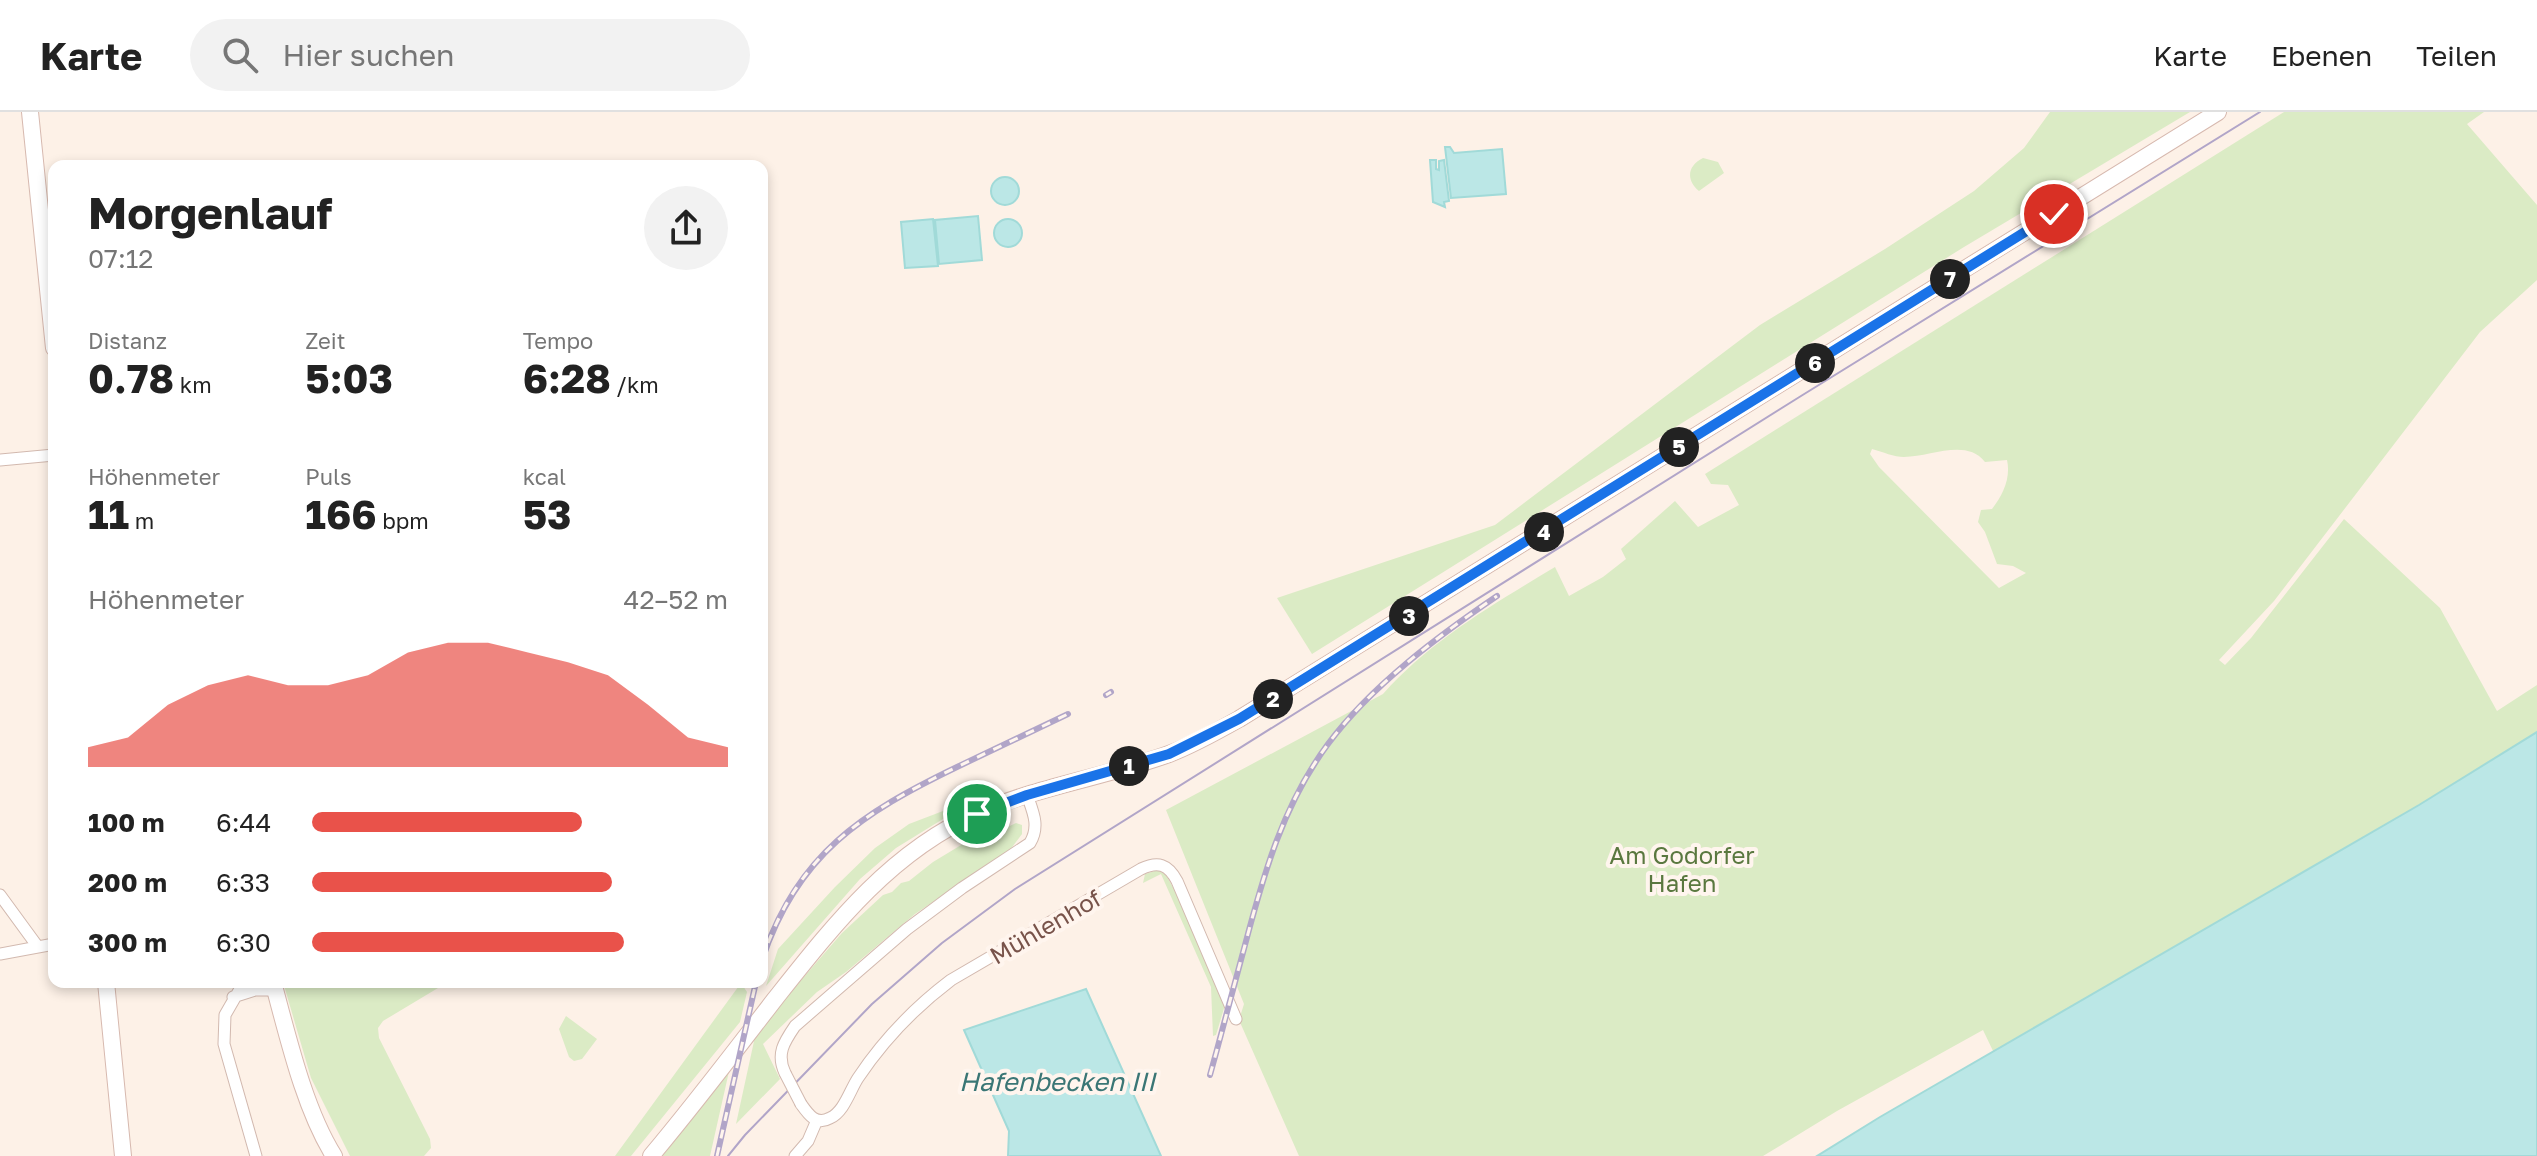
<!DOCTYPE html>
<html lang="de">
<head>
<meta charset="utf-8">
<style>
	:root { --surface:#fff; --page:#f2f2f2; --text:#222; --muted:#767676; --line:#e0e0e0; --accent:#e9524a }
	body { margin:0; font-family:"Golos Text",sans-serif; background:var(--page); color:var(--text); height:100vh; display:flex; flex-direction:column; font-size:30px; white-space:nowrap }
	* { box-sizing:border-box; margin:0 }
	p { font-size:26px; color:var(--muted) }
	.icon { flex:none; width:44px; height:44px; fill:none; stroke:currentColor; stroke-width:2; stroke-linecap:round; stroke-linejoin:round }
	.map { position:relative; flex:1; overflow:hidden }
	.side { position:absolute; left:48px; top:48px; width:720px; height:828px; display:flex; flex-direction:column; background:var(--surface); border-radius:16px; box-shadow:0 4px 12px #0003 }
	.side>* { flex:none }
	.pin { position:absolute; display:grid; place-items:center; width:68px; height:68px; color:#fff; margin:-34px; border:4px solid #fff; border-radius:50%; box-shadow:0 2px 8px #0007 }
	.km { position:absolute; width:40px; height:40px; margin:-20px; border-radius:50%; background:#222; color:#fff; font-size:22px; line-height:40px; text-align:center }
	.round { display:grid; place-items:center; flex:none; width:84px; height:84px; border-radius:42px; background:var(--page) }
	.head { display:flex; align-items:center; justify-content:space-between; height:136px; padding:0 40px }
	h1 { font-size:44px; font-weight:700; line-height:60px }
	.figures { display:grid; grid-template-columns:repeat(3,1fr); gap:12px; height:136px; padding:8px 40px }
	.figures div { display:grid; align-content:center }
	.figures b { font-size:40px; font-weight:700 }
	.figures small { font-size:22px; font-weight:400 }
	.figures p { font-size:22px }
	.chart { height:224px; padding:16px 40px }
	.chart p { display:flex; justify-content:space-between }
	.chart svg { width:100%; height:144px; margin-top:8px; fill:var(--accent); opacity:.7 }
	ul { padding:0 40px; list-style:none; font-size:26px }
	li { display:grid; grid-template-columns:128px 96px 1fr; align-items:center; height:60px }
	li i { height:20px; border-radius:10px; background:var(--accent) }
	header { display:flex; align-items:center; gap:48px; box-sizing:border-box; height:112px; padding:0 40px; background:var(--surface); border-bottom:2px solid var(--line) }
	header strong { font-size:38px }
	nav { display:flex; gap:44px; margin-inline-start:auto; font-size:28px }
	.search { width:560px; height:72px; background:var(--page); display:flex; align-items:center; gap:20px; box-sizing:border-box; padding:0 28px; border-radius:44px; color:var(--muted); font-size:30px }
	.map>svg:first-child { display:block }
</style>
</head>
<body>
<header>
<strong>Karte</strong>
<div class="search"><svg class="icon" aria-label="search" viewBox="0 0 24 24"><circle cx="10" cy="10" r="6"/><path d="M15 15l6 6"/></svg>Hier suchen</div>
<nav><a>Karte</a><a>Ebenen</a><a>Teilen</a></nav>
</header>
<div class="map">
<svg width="2537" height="1044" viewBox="0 0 2537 1044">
	<rect width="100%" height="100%" fill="#fdf1e7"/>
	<!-- green -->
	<path fill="#dbebc5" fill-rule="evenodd" d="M2050 0H2190L1964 135 1312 542 1277 486 1495 413 1760 213 1885 137 1974 79 2024 36Z
		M2284 0H2484L2467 12 2537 93V168L2480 220 2274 489 2219 548 2225 553 2251 526 2344 407 2440 496 2497 599 2537 573V620L2419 693 1994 941 1983 918 1837 999 1763 1044H1299L1239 908 1244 892 1166 698 1383 582C1431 528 1494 492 1555 455L1569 484 1603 465 1626 447 1621 437 1675 389 1698 415 1739 393 1728 373 1711 372 1705 362ZM1872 337C1883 340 1894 345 1904 345 1931 345 1966 326 1985 350L2007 348C2011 366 2003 383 1992 397L1981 398 1978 410 1985 420 1997 452 2013 454 2026 461 1999 476 1879 355 1870 342Z
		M1703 46 1718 50 1724 61 1699 79C1686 68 1687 54 1703 46Z
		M977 686 896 736 860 767 766 874 778 837 835 775 875 736 909 712Z
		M1016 711 1022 713V722L1010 738 915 802 846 860 817 880 763 932 780 967 736 1012 756 920 842 821 883 783 892 780 901 771 909 769 933 750 981 721 993 722Z
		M1158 758 1166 763 1174 777 1225 893 1216 923 1213 924 1211 875 1161 762 1143 771 1145 762Z
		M283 870H448L383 909 378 916 379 926 430 1027 431 1036 424 1044H350L311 966Z
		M741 871 747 880 740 910 631 1044H615Z
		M566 904 597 927 582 947 574 949 569 945 559 917Z
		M730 955 710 1044H661Z"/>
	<!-- water -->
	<path fill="#bbe7e6" stroke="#a1dad8" stroke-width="2" d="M1445 35H1450L1454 41 1502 37 1506 82 1451 86Z
		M1430 48H1436V57L1439 58V49L1444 48 1449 89 1444 90 1445 95 1433 90Z
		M991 79a14 14 0 1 1 28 0a14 14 0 1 1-28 0Z
		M978 104 982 148 939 152 935 108Z
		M994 121a14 14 0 1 1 28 0a14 14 0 1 1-28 0Z
		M933 107 938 154 905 156 901 110Z
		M2537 620V1044H1817L1880 1005 2419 693Z
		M1086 877 1161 1044H1008L1009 1019 964 918Z"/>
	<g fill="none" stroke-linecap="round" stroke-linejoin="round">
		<!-- street casing -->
		<g stroke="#d2b9af" stroke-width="13">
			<path id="street" d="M0 348 54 343
				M0 783 38 835
				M0 842 54 832
				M244 870 225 903 224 932 256 1044
				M233 885 255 878H275
				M785 961C776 942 784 930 795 914L907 817 962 776 1030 731C1040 714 1033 700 1027 683
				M801 992C808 1002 816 1014 830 1006 844 1000 850 978 858 966 884 927 914 896 951 868L1141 757C1158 749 1168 752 1177 769L1236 907
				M795 1044 808 1029 817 1008"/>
		</g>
		<!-- secondary casing -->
		<g stroke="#d7b9af" stroke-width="18">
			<path id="secondary" d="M30 0 54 236
				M106 870 123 1044
				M273 870C288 925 304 996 334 1044
				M651 1044C694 993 734 940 775 887 833 814 890 740 978 701 1039 674 1106 665 1169 642 1193 633 1216 620 1239 607L2218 0"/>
		</g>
		<!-- street -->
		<use href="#street" stroke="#fff" stroke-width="11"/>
		<!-- secondary -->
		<use href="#secondary" stroke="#fff" stroke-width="16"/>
		<!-- tram -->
		<path stroke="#b1a5c8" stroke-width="2" d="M728 1044 745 1023 872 892 942 831 1015 777 1801 284 2260 0"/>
		<!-- rail casing -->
		<g stroke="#b1a5c8" stroke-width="6">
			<path id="rail" d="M1106 583 1111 580
				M762 848C797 742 862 701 957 655 994 637 1031 620 1068 602
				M1210 963C1222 920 1233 877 1245 833 1264 761 1283 693 1328 632 1371 574 1438 524 1497 484
				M717 1044 756 870"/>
		</g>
		<!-- rail -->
		<use href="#rail" stroke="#fff5ee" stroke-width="3" stroke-dasharray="9" stroke-linecap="butt"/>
		<!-- street-bridge casing -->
		<g stroke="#d2b9af" stroke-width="13" stroke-linecap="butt">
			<path id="street-bridge" d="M785 961 801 992"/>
		</g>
		<!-- street-bridge -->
		<use href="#street-bridge" stroke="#fff" stroke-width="11"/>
	</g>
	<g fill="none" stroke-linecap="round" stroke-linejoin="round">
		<!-- route casing -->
		<g stroke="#fff" stroke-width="16">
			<path id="route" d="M977 702 1027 683 1169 642 1239 607 2054 102"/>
		</g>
		<!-- route -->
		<use href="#route" stroke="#1a73e8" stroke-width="10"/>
	</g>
	<g text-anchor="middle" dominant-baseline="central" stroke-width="8" stroke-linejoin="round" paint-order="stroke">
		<!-- park labels -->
		<g font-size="24" fill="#5a783f" stroke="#fff5ee">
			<text x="1682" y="742">Am Godorfer<tspan x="1682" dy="28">Hafen</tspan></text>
		</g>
		<!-- street labels -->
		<g font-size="24" fill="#78534a" stroke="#fff5ee">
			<text transform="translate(1045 814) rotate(-30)">Mühlenhof</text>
		</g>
		<!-- water labels -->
		<g font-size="26" font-style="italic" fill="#3a7675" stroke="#fff5ee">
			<text x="1057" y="969">Hafenbecken III</text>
		</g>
	</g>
</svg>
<div class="pin" style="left:977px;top:702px;background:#1e9e55"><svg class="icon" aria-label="arrive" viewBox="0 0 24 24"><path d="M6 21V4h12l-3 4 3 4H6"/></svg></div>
<div class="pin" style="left:2054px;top:102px;background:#d93025"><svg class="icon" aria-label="check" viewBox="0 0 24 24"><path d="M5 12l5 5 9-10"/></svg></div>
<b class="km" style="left:1129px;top:654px">1</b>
<b class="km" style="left:1273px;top:587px">2</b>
<b class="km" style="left:1409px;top:504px">3</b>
<b class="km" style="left:1544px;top:420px">4</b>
<b class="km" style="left:1679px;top:335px">5</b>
<b class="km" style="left:1815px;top:251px">6</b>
<b class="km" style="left:1950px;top:167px">7</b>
<section class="side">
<div class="head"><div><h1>Morgenlauf</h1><p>07:12</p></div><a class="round"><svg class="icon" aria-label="share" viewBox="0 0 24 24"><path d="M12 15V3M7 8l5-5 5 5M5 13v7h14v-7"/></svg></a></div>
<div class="figures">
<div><p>Distanz</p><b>0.78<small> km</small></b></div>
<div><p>Zeit</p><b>5:03</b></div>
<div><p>Tempo</p><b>6:28<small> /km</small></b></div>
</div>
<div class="figures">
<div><p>Höhenmeter</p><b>11<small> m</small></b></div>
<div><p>Puls</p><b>166<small> bpm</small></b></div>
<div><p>kcal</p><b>53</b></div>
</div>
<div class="chart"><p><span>Höhenmeter</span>42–52 m</p>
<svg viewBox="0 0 160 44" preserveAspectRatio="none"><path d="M0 44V38L10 35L20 25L30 19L40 16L50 19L60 19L70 16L80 9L90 6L100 6L110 9L120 12L130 16L140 25L150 35L160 38V44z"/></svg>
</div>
<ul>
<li><b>100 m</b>6:44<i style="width:65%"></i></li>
<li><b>200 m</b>6:33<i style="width:72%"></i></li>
<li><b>300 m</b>6:30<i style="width:75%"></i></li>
</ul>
</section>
</div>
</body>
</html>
